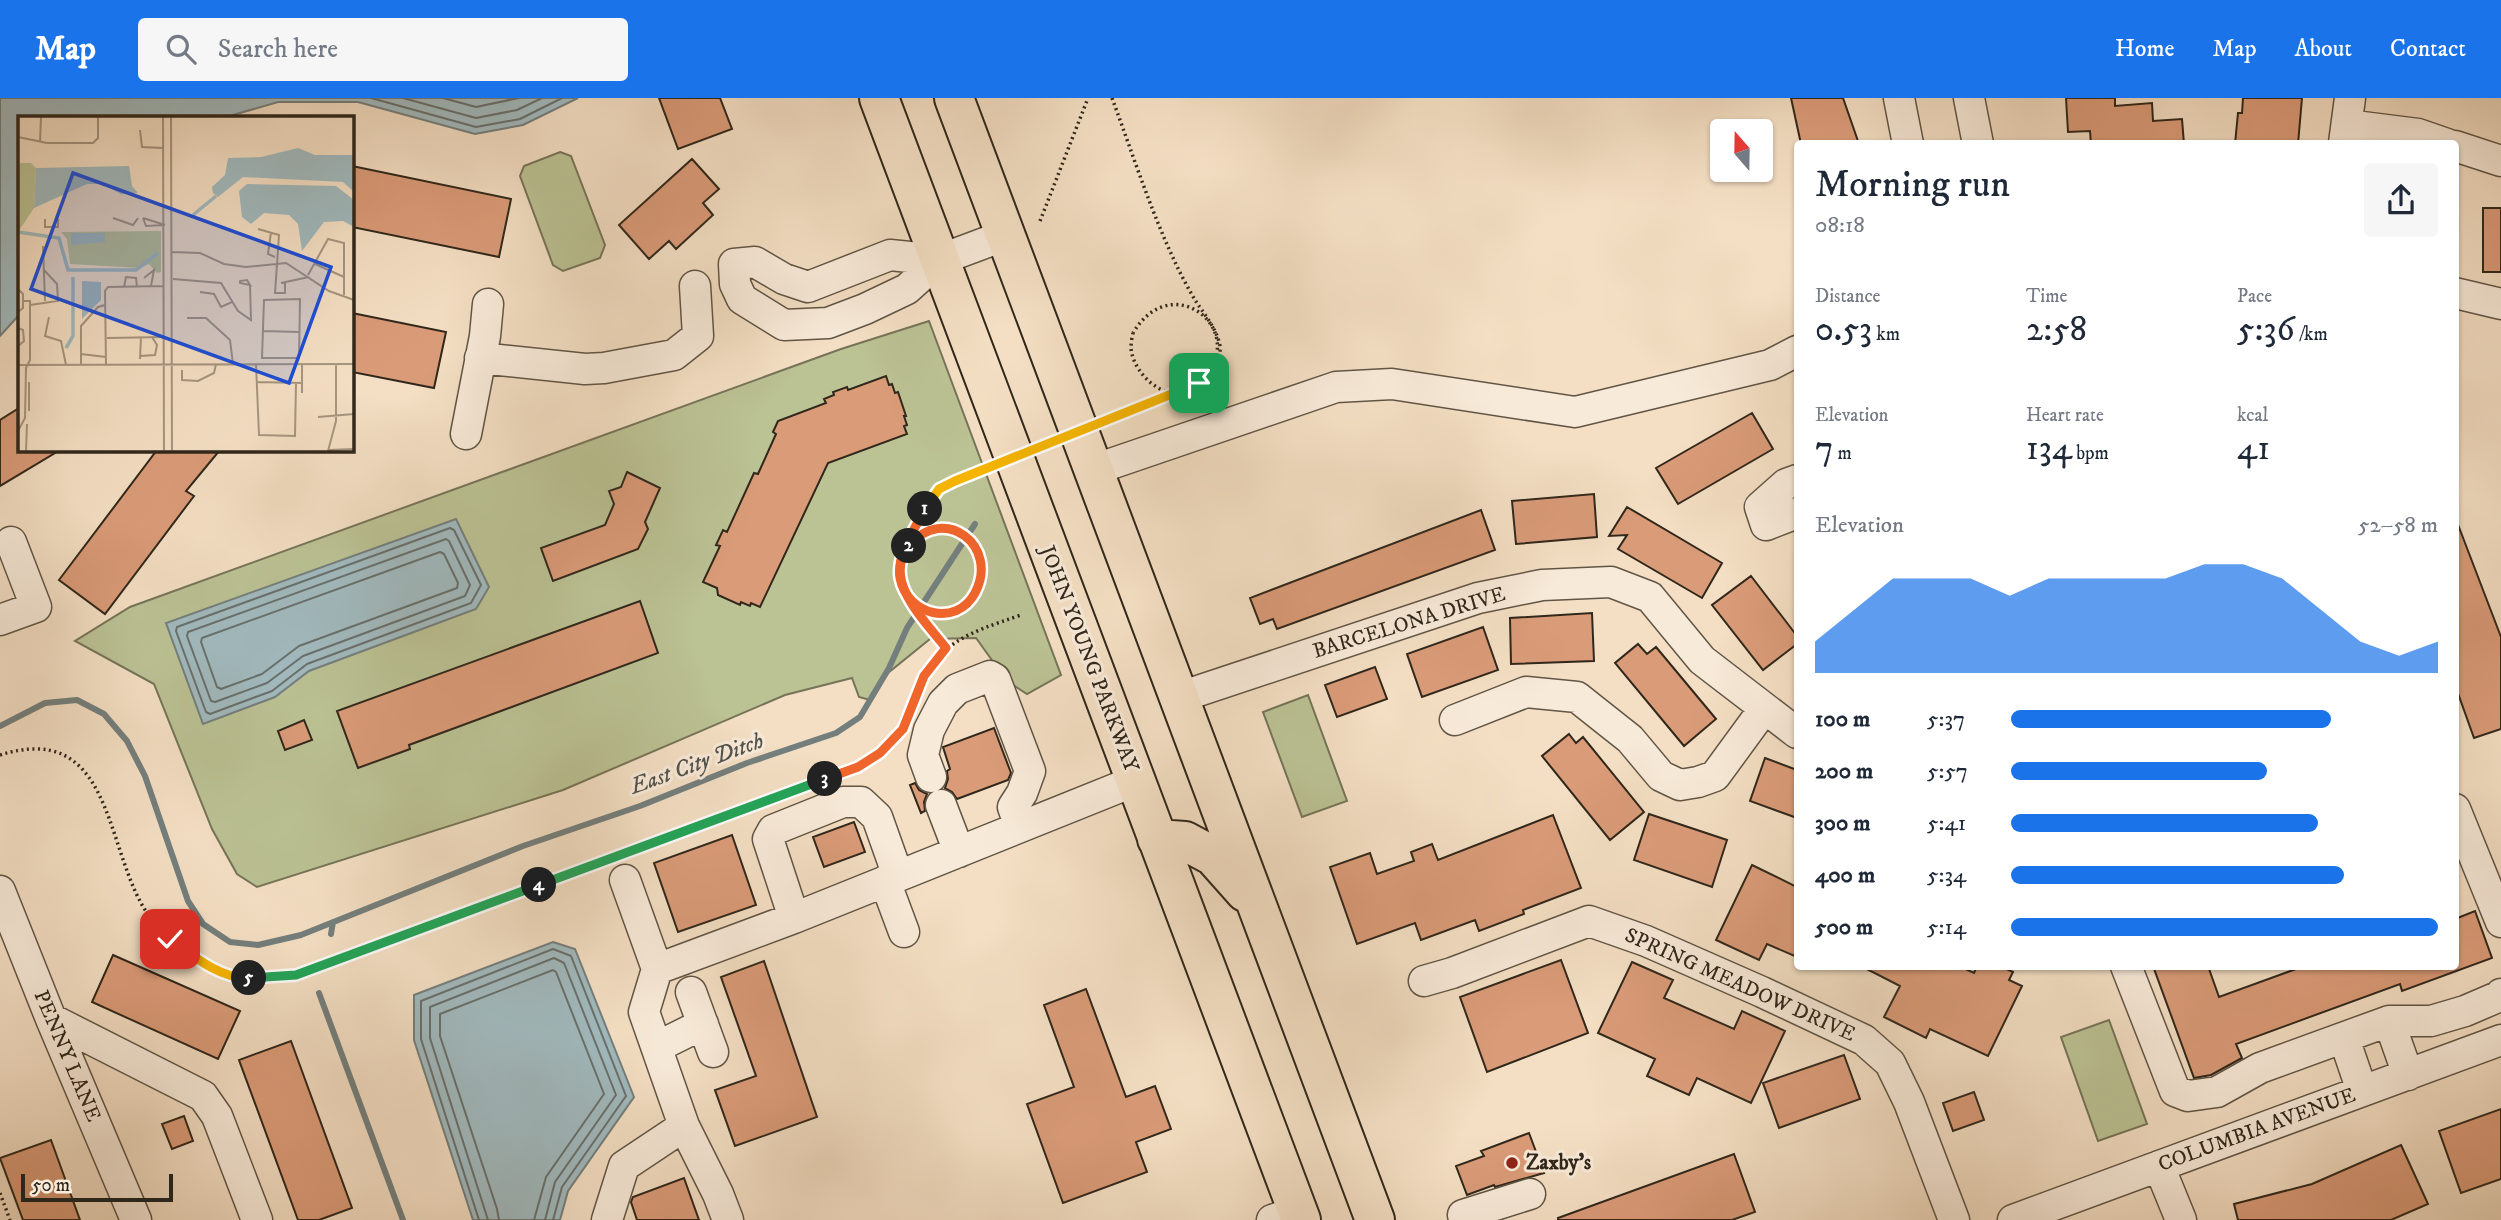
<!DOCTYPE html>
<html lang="en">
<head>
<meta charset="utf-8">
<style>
	:root { --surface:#fff; --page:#f6f6f7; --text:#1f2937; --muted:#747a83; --accent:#1a73e8 }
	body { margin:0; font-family:"IM FELL DW Pica",serif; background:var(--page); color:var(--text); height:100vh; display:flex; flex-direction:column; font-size:26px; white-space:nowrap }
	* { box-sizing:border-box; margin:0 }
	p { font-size:23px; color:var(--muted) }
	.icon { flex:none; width:38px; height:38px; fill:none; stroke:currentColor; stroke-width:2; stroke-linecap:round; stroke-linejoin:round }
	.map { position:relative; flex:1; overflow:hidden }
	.details { position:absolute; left:1794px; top:42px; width:665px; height:830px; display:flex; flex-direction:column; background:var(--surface); border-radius:7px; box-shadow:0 2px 5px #0004 }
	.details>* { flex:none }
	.needle { width:46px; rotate:340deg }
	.controls { position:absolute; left:1710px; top:21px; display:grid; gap:14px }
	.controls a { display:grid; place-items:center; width:63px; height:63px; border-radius:7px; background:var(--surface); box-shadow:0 2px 5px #0004; font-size:35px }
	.scale { position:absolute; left:21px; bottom:18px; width:152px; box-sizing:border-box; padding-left:7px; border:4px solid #30271b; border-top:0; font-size:19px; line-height:24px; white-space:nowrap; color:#30271b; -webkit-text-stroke:5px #f8ead9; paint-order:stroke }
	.pin { position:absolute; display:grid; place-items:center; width:60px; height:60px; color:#fff; margin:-30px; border-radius:14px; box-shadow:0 4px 10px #0006 }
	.km { position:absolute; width:35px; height:35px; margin:-18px; border-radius:50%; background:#222; color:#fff; font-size:19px; line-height:35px; text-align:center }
	.round { display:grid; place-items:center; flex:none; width:74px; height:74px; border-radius:7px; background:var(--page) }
	.headline { display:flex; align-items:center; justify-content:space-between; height:119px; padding:0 21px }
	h1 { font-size:38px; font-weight:600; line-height:52px }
	.metrics { display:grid; grid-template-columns:repeat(3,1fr); gap:10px; height:119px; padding:7px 21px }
	.metrics div { display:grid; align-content:center }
	.metrics b { font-size:35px; font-weight:600 }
	.metrics small { font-size:19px; font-weight:400 }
	.metrics p { font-size:19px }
	.chart { height:196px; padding:14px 21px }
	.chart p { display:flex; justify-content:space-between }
	.chart svg { width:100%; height:126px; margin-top:7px; fill:var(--accent); opacity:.7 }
	ul { padding:0 21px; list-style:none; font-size:23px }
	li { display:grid; grid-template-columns:112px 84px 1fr; align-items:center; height:52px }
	li i { height:18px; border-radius:9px; background:var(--accent) }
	header { display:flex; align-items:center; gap:42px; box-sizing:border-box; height:98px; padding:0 35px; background:var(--accent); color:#fff }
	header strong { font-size:33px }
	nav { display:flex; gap:38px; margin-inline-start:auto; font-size:24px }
	.search { width:490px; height:63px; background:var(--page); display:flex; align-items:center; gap:18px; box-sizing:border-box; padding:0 24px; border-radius:7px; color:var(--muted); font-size:26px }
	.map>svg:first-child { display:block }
</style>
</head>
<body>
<header>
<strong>Map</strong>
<div class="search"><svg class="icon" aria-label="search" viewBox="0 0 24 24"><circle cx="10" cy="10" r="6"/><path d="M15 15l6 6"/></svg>Search here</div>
<nav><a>Home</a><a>Map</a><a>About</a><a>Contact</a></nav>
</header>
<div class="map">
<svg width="2501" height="1122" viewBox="0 0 2501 1122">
	<rect width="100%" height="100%" fill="#f4dfc4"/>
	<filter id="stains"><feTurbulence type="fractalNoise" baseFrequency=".00286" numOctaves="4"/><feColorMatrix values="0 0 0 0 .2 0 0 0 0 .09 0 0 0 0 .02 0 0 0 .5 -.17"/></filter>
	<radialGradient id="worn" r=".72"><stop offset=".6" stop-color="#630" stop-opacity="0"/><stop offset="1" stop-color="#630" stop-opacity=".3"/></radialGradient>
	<!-- green -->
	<path fill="#bbc294" stroke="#767458" stroke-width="2" d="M560 54 571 58 605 147 600 160 563 173 553 167 520 78 524 68Z
		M929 223 1061 577 1027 596 1007 583 976 540 930 541 888 575 870 602 859 599 852 580 785 597 563 692 257 789 237 776 212 731 154 586 75 543 130 509 841 251Z
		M1308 597 1347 703 1302 719 1263 614Z
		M2109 922 2147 1026 2098 1043 2061 939Z"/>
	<!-- water -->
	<path fill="#a1babf" stroke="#747f7d" stroke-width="2" d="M0 0H578L523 27 475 36 358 4H278L226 19H19V217L0 238Z
		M456 421 489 489 476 511 309 573 275 599 203 626 166 525Z
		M553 844 575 851 634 999 568 1093 560 1122H473L414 942V897Z"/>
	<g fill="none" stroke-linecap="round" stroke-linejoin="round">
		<!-- shore -->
		<path stroke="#68706d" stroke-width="2" d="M371 0 476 29 520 21 562 0
			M403 0 476 20 517 12 542 0
			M443 0 476 9 519 0
			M450 430 454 432 481 487 471 505 307 566 272 593 210 616 206 614 176 533 177 529Z
			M446 441 449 443 470 487 465 498 303 558 267 585 215 604 211 603 187 538 188 534Z
			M440 454 444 456 458 485 457 490 299 548 262 576 221 591 217 589 201 544 202 540Z
			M479 1122 421 941V903L553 851 571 858 626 998 562 1089 553 1122
			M488 1122 430 940V909L554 860 564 865 616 997 555 1084 545 1122
			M499 1122 497 1111 440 938V916L553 872 556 874 604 996 546 1079 534 1122"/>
		<!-- stream -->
		<path stroke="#747f7d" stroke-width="6" d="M0 628 45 605 77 602 104 616 127 643 145 678 188 803 203 826 230 844 258 847 301 837 523 748 640 708 747 665 836 635 860 619 889 570 907 530 975 426
			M331 836 333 824
			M319 895 403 1122"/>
	</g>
	<!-- building -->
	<path fill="#da9b78" stroke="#30271b" stroke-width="2" d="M659 0H720L732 31 678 51Z
		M1791 0H1843L1859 46H1801Z
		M2066 0H2115V8L2152 5 2153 23 2182 21 2184 46H2091L2090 33 2068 34Z
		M2243 0H2302L2298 46H2235L2238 15H2242Z
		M692 61 719 91 703 105 713 117 676 151 669 143 649 161 619 127Z
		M352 68 511 101 499 159 352 129Z
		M2483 110H2501V174H2483Z
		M352 215 446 234 434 290 352 274Z
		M886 278 889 287 892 286 895 295 898 294 906 318H904L907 327 904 328 907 336 828 365 760 509 751 505 750 508 741 504 740 507 718 497 717 490 703 484 720 448 716 447 723 432 727 434 754 375 758 376 776 336 773 334 778 323 826 305 824 301 834 297 833 294 847 289 848 292Z
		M19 310V352H60L0 388V322Z
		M1752 315 1773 351 1678 406 1656 370Z
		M157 352H220L186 393 194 398 105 516 59 482Z
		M627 374 660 390 645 424 648 431 638 451 553 483 541 450 605 427 614 406 609 393 621 389Z
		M1594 396 1597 439 1516 446 1512 403Z
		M1627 409 1722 465 1702 500 1618 451 1627 437 1609 438Z
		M1481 412 1495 452 1277 531 1273 521 1260 526 1250 500Z
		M2457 424 2501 539V631L2474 640 2455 587V425Z
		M1751 478 1797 538V546L1763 572 1712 507Z
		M640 503 658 555 409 647 410 651 358 670 337 613Z
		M1592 515 1594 563 1511 566 1510 520Z
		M1483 529 1498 572 1422 599 1407 556Z
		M1638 546 1647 556 1656 549 1716 621 1684 648 1615 565Z
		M1375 569 1387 601 1337 619 1325 587Z
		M304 622 312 642 285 652 278 633Z
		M994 630 1011 675 1008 682 957 701 952 694 945 690 948 681 947 673 950 671 943 649Z
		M1569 636 1576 645 1583 639 1644 714 1610 742 1542 658Z
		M1765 660 1797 672V720L1750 703Z
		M915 685 919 692 927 696 924 704 925 713 921 715 910 687Z
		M1649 716 1727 742 1712 789 1634 762Z
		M1553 717 1581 790 1523 812 1524 816 1479 833 1475 822 1421 842 1415 825 1357 846 1330 769 1370 755 1377 776 1414 763 1411 754 1432 746 1438 762Z
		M854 724 865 754 824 769 813 739Z
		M732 737 756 807 678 834 654 765Z
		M1752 767 1797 789V859L1767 846 1759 862 1716 842Z
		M2475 813 2492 860 2402 893 2400 886 2236 946 2242 960 2211 977 2194 980 2153 868H2208L2219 899 2304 868H2455V821Z
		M113 857 240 913 218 961 92 904Z
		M1561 862 1588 935 1487 974 1460 899Z
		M764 863 817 1019 735 1048 715 992 756 978 721 879Z
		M1632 864 1673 882 1664 900 1734 931 1742 913 1785 933 1751 1005 1697 980 1689 997 1647 978 1655 961 1598 935Z
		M1861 868H1959L1974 875 1977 868H2000L2013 874 2009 882 2022 888 1988 958 1930 931 1926 940 1884 919 1900 888Z
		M1086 891 1126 999 1155 988 1171 1031 1136 1044 1147 1074 1063 1105 1027 1006 1074 989 1044 907Z
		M291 943 352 1110 319 1122H298L239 962Z
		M1844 957 1860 1001 1779 1030 1763 985Z
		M1974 994 1984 1022 1953 1033 1943 1005Z
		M2501 1011V1081L2461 1095 2439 1033Z
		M184 1018 193 1043 172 1051 162 1026Z
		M1529 1035 1544 1075 1495 1089 1494 1087 1467 1097 1456 1068 1484 1058 1481 1053Z
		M51 1042 80 1122H23L0 1060Z
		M2401 1047 2428 1106 2391 1122H2238L2234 1106 2312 1086Z
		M1734 1056 1755 1114 1732 1122H1558V1120Z
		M684 1080 699 1122H637L631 1104 633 1099Z"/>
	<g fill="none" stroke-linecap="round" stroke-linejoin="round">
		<!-- minor casing -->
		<g stroke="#615545" stroke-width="33">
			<path id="minor" d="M1899 0 1908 46
				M1969 0 1978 46
				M2347 27 2418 36 2447 46
				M2344 45 2350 0
				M2455 48 2501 63
				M939 162 907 191 865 211 828 225 784 227 742 201 735 186 734 166 755 164 784 181 808 189 890 157 939 162 1006 137
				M2455 195 2501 206
				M480 260 585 271 604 270 674 257 698 238 695 188
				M466 336 485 238 488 206
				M1093 372 1336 289 1392 286 1575 314 1770 267 1797 253
				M1797 382 1786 386 1760 409 1766 427 1797 415
				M0 522 36 509 11 444
				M1180 599 1478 500 1542 487 1611 484 1650 499 1702 562 1797 635
				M1455 622 1526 594 1577 599 1630 641 1661 678 1680 687 1698 684 1715 678 1764 611
				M931 679 923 657 929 632 943 605 957 591 990 578 995 581 1030 673 1022 695 1013 709 1020 729
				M941 707 959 754
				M2455 711 2501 824
				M625 782 657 871
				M885 783 904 834
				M0 793 51 921 136 1122
				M794 820 768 741 773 732 843 704H861L877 719 898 778
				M2126 868 2175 993 2188 998 2217 994 2260 970 2389 923H2431L2465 913 2500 898 2501 896
				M1424 883 1452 875 1589 823 1646 843 1762 894 1864 942 1890 965 1909 1004 1954 1122
				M691 894 713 954
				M51 921 203 998 217 1018 257 1122
				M2389 923 2408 977
				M2344 940 2362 993
				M657 949 703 926
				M2159 1068 2181 1122
				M1463 1117 1530 1096
				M607 1122 624 1068 684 1028
				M728 1122 718 1096 684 1028 644 914 657 871 794 820 1135 683
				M1272 1122 1298 1113
				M2013 1122 2501 942"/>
		</g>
		<!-- highway casing -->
		<g stroke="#30271b" stroke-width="42">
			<path id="highway" d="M879 0 1301 1122
				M954 0 1375 1122
				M1157 741 1185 743 1213 758 1245 794"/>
		</g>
		<!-- path -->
		<path stroke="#30271b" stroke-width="3.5" stroke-dasharray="2 3.5" stroke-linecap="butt" d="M1112 0C1132 54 1150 111 1175 164 1181 177 1188 190 1195 202 1204 216 1217 231 1220 248 1222 267 1206 280 1192 290 1166 307 1133 276 1131 250 1131 245 1132 239 1133 235
			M1040 123 1088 0
			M946 550C932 531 911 511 902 488 892 461 915 426 946 430 958 431 965 438 973 446
			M915 600C938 543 966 536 1021 517
			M0 657C108 623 105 739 141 805 153 827 173 844 194 858 207 867 226 879 242 880 259 882 278 878 296 877L609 761
			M623 756 857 669 880 655 903 630
			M0 1095 10 1122"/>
		<!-- minor -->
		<use href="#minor" stroke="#f8ead9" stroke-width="30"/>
		<!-- highway -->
		<use href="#highway" stroke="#f4dfc4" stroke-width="38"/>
		<!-- path-bridge -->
		<path stroke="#30271b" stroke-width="3.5" stroke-dasharray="2 3.5" stroke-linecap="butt" d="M973 446C975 450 979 455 981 460 988 485 966 519 938 517 911 515 896 487 901 462 902 453 908 445 912 437 920 420 927 405 939 391L1184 292C1266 250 1177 161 1133 235"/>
	</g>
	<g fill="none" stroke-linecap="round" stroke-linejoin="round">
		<!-- split-1 casing -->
		<g stroke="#fff" stroke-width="14">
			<path id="split-1" d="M925 411 939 391 955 383 1199 285"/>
		</g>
		<!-- split-2 casing -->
		<g stroke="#fff" stroke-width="14">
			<path id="split-2" d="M909 448C944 405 1000 448 975 495 956 530 907 517 900 480 896 457 915 431 925 411"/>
		</g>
		<!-- split-3 casing -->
		<g stroke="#fff" stroke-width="14">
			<path id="split-3" d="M825 681 858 669 880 655 903 631 924 578 946 550C926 524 881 482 909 448"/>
		</g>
		<!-- split-4 casing -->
		<g stroke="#fff" stroke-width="14">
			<path id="split-4" d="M539 787 825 681"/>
		</g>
		<!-- split-5 casing -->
		<g stroke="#fff" stroke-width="14">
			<path id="split-5" d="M249 880 296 877 539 787"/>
		</g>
		<!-- split-6 casing -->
		<g stroke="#fff" stroke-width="14">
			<path id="split-6" d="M170 841C192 857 220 881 249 880"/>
		</g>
		<!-- split-1 -->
		<use href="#split-1" stroke="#f5b400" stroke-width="9"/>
		<!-- split-2 -->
		<use href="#split-2" stroke="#f0652b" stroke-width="9"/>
		<!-- split-3 -->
		<use href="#split-3" stroke="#f0652b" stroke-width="9"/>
		<!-- split-4 -->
		<use href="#split-4" stroke="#22a559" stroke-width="9"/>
		<!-- split-5 -->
		<use href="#split-5" stroke="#22a559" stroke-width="9"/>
		<!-- split-6 -->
		<use href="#split-6" stroke="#f5b400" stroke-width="9"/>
	</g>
	<!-- markers -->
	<circle fill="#8f2418" stroke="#f8ead9" stroke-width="2.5" cx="1512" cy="1065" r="7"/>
	<g text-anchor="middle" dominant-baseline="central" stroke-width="6" stroke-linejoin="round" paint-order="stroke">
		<!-- street labels -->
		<g font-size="21" fill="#30271b" stroke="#f8ead9">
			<text transform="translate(1409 525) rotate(-17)">BARCELONA DRIVE</text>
			<text transform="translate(1089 561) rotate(69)">JOHN YOUNG PARKWAY</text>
			<text transform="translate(1740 887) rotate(24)">SPRING MEADOW DRIVE</text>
			<text transform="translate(67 958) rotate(67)">PENNY LANE</text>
			<text transform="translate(2257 1032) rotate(-20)">COLUMBIA AVENUE</text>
		</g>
		<!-- poi labels -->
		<g font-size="21" font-weight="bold" fill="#30271b" stroke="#f8ead9" text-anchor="start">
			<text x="1526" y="1065">Zaxby's</text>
		</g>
		<!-- water labels -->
		<g font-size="23" font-style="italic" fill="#52534c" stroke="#f8ead9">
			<text transform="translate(697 666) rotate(-20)">East City Ditch</text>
		</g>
	</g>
	<!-- overview -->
	<g transform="translate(18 18)">
		<rect width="336" height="336" fill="#f4dfc4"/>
		<path d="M0 47H13L18 52 16 92 0 116ZM143 115V156L139 157 131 148 122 152 52 148 49 123 43 116Z" fill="#bbc294"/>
		<path d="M280 32 297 39H336V76L325 66 225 61 200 81 195 77 194 71 207 59 210 42 243 41ZM111 50 114 70 120 77 103 78 84 68H69L16 92 18 52ZM229 68 318 70 336 84V111L325 105 306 106 284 135 280 108 271 99 246 97 233 108 224 101 221 75ZM53 117H87V126L53 129ZM64 165 83 166V184L64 203Z" fill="#a1babf"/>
		<path fill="none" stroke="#a1babf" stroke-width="3.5" d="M175 99 198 80M0 116 41 122 50 154H118L140 137M48 232 55 220V161"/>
		<path fill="none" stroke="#a69580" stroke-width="2" d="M145 1 146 335M153 1 154 335M122 14 124 31 145 32M0 21 29 27H75L80 22V1M22 26 23 1M95 102 115 109 120 102M125 102 147 109M125 102 128 110 146 109M27 103V111H40V103M240 113 261 119 257 177H267V166M253 116 250 138 257 141M25 130 27 185M154 136 182 137 206 148 228 151 268 147 311 175 336 184M297 148 326 161M290 159 310 123 326 127V179M126 162 136 154 133 170M155 163 203 167 220 195 233 204 232 169M229 164 232 169 222 167V165ZM263 167 291 161M106 171 108 161 118 162 119 171M0 173 5 178V192L0 196M182 176 196 178 203 191 214 186M282 183 281 242H244L246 184ZM12 189 40 185 39 168 26 154M31 201 27 220 43 225 48 249M169 202H188L212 224 215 248M0 212 5 214 6 225 0 230M245 215 281 216M89 222 147 221M63 238 88 241M122 240 137 239 139 229 134 221M122 243 123 221M238 248 241 319 277 320 278 267M0 249 336 248M63 249V210L80 191 87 189M88 249 87 175 90 171 145 170M164 254V264L180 265 196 257 198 248M238 266 284 267M284 277V248M11 295V266M300 301 336 298M0 315 7 302 8 252 12 244V185H5M310 334 336 333M8 335 9 308M310 335 318 305V248"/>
		<path fill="#1d4ed8" fill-opacity="0.15" stroke="#1d4ed8" stroke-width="3.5" d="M55 57 313 151 271 267 13 173Z"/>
		<rect width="336" height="336" fill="none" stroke="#30271b" stroke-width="3.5"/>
	</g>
	<rect width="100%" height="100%" filter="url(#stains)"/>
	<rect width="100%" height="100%" fill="url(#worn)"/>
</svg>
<div class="controls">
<a><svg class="needle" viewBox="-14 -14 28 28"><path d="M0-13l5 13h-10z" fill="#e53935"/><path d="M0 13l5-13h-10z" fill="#747a83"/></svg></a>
</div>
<div class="scale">50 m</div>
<div class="pin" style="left:1199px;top:285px;background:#1e9e55"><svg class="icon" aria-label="arrive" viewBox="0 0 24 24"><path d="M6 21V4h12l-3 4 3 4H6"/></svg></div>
<div class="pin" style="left:170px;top:841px;background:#d93025"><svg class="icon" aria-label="check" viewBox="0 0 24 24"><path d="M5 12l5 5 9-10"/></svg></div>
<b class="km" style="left:925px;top:411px">1</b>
<b class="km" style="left:909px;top:448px">2</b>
<b class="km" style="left:825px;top:681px">3</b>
<b class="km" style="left:539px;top:787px">4</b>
<b class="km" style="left:249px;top:880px">5</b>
<section class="details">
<div class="headline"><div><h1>Morning run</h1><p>08:18</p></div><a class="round"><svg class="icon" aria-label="share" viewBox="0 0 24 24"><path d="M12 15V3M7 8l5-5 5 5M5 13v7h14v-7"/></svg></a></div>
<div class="metrics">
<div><p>Distance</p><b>0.53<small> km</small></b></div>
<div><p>Time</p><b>2:58</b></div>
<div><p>Pace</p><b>5:36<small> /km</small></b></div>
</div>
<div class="metrics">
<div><p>Elevation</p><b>7<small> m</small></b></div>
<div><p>Heart rate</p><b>134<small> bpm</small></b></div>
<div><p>kcal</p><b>41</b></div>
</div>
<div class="chart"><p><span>Elevation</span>52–58 m</p>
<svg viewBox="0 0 160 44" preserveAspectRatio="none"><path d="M0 44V33L10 22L20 11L30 11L40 11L50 17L60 11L70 11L80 11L90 11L100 6L110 6L120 11L130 22L140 33L150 38L160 33V44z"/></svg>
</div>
<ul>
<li><b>100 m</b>5:37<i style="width:75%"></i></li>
<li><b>200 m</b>5:57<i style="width:60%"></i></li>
<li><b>300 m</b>5:41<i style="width:72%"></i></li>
<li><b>400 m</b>5:34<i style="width:78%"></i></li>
<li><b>500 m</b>5:14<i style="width:100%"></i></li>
</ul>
</section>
</div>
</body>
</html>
